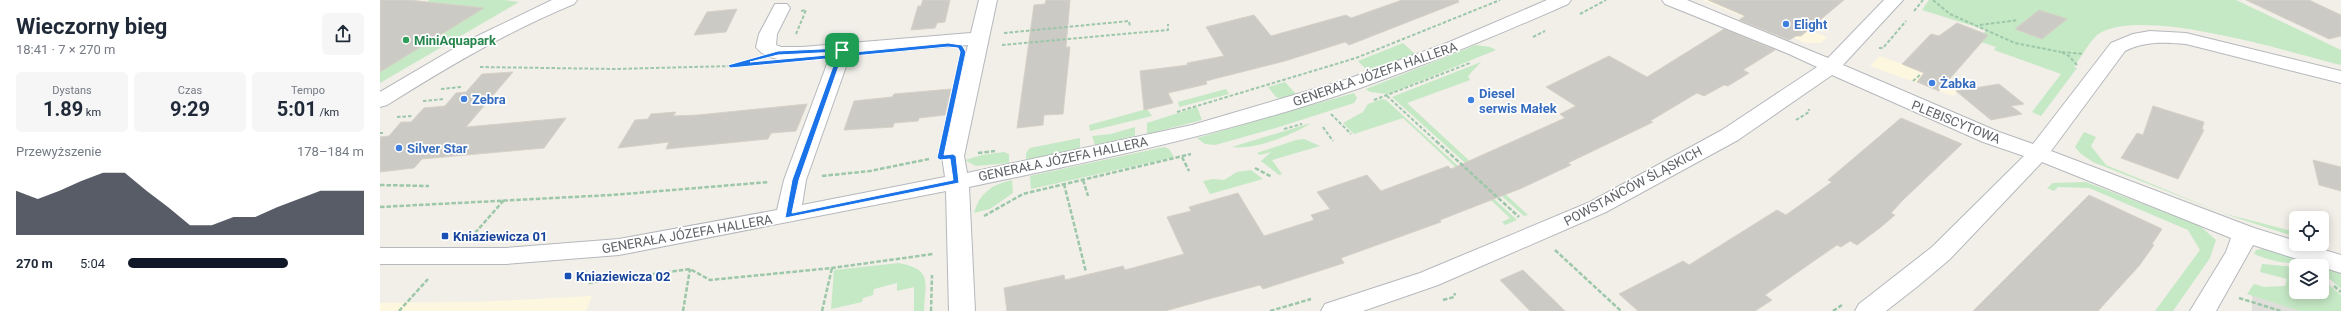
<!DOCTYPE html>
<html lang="pl">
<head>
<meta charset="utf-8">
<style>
	:root { --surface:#fff; --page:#f6f6f7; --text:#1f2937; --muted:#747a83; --accent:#111827 }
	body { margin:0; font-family:Roboto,sans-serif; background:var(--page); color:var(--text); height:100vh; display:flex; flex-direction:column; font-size:15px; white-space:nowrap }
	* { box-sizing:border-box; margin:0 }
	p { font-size:13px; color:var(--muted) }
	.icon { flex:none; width:22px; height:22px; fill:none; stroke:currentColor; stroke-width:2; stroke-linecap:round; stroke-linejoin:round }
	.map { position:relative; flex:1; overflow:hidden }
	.details { display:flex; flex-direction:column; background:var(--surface); width:380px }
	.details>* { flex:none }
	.fabs { position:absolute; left:1909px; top:211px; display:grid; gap:8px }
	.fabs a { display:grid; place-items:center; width:40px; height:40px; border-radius:6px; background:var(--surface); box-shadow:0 2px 10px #0003; font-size:20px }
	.pin { position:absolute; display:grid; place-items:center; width:34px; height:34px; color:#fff; margin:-17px; border-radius:8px; box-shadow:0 2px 6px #0006 }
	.round { display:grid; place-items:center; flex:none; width:42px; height:42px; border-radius:6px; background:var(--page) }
	.summary { display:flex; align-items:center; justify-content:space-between; height:68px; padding:0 16px }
	h1 { font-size:22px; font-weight:700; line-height:30px }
	.stats { display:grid; grid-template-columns:repeat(3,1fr); gap:6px; height:68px; padding:4px 16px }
	.stats div { display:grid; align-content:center; border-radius:6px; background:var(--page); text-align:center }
	.stats b { font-size:20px; font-weight:700 }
	.stats small { font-size:11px; font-weight:400 }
	.stats p { font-size:11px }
	.chart { height:112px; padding:8px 16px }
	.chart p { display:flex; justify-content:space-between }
	.chart svg { width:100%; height:72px; margin-top:4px; fill:var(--accent); opacity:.7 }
	ul { padding:0 16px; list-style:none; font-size:13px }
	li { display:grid; grid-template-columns:64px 48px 1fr; align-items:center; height:30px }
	li i { height:10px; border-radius:5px; background:var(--accent) }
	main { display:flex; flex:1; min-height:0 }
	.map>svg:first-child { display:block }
</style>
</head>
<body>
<main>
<section class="details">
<div class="summary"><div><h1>Wieczorny bieg</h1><p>18:41 · 7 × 270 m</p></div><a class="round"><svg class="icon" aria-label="share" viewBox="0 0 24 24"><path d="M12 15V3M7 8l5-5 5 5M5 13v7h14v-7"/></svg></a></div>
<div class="stats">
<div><p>Dystans</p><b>1.89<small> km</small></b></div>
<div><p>Czas</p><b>9:29</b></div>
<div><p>Tempo</p><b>5:01<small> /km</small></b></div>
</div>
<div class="chart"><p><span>Przewyższenie</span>178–184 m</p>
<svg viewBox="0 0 160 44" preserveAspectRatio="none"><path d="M0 44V17L10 22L20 17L30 11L40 6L50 6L60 17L70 27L80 38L90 38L100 33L110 33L120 27L130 22L140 17L150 17L160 17V44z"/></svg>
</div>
<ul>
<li><b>270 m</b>5:04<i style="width:68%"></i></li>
</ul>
</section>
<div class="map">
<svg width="1961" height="311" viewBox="0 0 1961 311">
	<rect width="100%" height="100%" fill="#f1efe8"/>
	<!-- commercial -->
	<path fill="#fef7e0" d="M1323 0H1350L1447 37 1441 43H1426Z
		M1500 56 1567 81 1582 88 1573 96 1490 66Z
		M212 296 206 311H0V303L97 302Z"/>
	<!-- industrial -->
	<path fill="#e0deda" d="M1872 289 1942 292 1961 309V311H1872Z"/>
	<!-- green -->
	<path fill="#c5e8c5" d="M49 0H125L139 2 0 83V72Z
		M1549 0H1856L1961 50V65C1908 52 1766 7 1720 33 1712 37 1700 59 1694 67L1697 68 1661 116 1652 112 1681 74 1614 50 1616 47 1598 41 1606 30 1542 10Z
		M1023 43 1035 54 990 70 986 69 978 61Z
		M1096 45 1110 47 1116 50 1008 94 990 92 986 89Z
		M1101 62 1088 76 1090 80 1027 103 1148 215 1144 216 1012 97Z
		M905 82 916 94 902 99 896 97 888 87Z
		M846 89 849 94 799 107 798 102Z
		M974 93 977 98 974 103 899 127 835 145 825 144 817 138Z
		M1002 99 1006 100 1137 220 1125 225 1122 222 1130 218 1023 118 974 134 963 123 983 112 988 104Z
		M817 107 822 120 767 134V123Z
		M767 109 772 116 710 131 709 125Z
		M931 123C913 135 874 150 852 147Z
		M755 127V136L715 145 712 136 731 134Z
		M1704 132 1716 137 1711 146 1726 165 1842 213 1916 232V237L1842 213 1713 162 1700 153 1695 147Z
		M700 138V148L646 160V153L650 148Z
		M924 139 940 146 892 160 902 174 899 175 881 161 891 152 880 155 877 153 916 140Z
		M784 147 789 149 794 157 651 189 650 176Z
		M624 152 629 154V163L596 166 585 160 602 155Z
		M871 170 883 179 830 194 823 181 833 179 844 180 857 172Z
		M632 180 633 193 610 209 594 213C600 193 611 185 632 180Z
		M1706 182 1820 226 1836 240 1830 258 1793 311H1775L1820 250 1808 230 1709 188 1678 187 1674 191 1667 188 1673 183Z
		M1882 249H1890L1925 260C1910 267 1889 260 1874 254L1876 250Z
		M519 263C553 270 545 281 544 311H534V287L517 291V283L494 289 493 295 483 298 482 302 451 309 454 270Z
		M1882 264 1916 267V292H1942V279L1961 295V311H1920L1867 294 1874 284 1884 287 1905 286 1907 279 1880 272Z
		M1942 266 1961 270V289L1944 274Z"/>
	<!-- building -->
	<path fill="#cccac5" stroke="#d6d1c6" d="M0 0H29L104 8 0 72Z
		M543 0H570L565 22 557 23 555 28 531 30 538 6H541Z
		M666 0H690L686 47H690L683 114 664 115 663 125 637 128 654 5 665 4Z
		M1022 0H1078L1079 2 969 45 965 42 905 61 826 81 827 84 788 93 793 103 764 110 760 71 808 65 807 63 844 56 826 27 874 15 891 36 966 15 971 18Z
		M1328 0H1464L1421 36H1416L1409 40 1359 20 1365 16Z
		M1866 0H1929L1961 15V36L1949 39Z
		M357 9 346 32 314 35 327 12Z
		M1659 10 1687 19 1662 39 1635 29Z
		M1577 23 1608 35 1559 91 1537 82 1544 73 1522 64 1551 34 1559 36Z
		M1344 29 1395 50 1363 70 1369 73 1348 86 1344 85 1324 96 1317 93 1270 121 1273 122 1188 163 1191 165 1142 188 1060 220 1061 222 961 258 964 263 883 289 880 285 785 311H627L624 288 684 275 685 280 743 266 745 270 804 254 787 217 811 211 809 207 858 193 884 236 934 220 931 215 950 209 937 192 987 175 1001 191 1068 166 1071 169 1185 118 1180 114 1196 106 1166 87 1229 56 1267 77Z
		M133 72 86 127 186 118 164 148 42 159 34 168 0 172V137L9 136 21 122H31L44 108 65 106 76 93 86 92 102 74Z
		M1619 84 1644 104 1631 106 1642 114 1611 120 1576 91Z
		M571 89 565 115 539 118 538 121 514 123 513 127 464 130 474 101 512 97 514 94Z
		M427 104 416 131 391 133 388 139 286 149 289 142 238 148 255 120 268 119 271 114 296 112 293 116 318 115Z
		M1773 106 1824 122 1822 129 1824 130 1798 179 1741 158 1757 133 1763 135Z
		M1521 118 1582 144 1523 200 1511 213 1515 215 1501 227 1477 245 1470 241 1461 247 1457 245 1385 295 1392 300 1375 311H1258L1239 294 1303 261 1309 265 1397 210 1406 215 1452 182 1448 180Z
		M1933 160 1961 167V191L1939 185Z
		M1709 195 1782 229 1772 244 1774 245 1759 266 1718 311H1593Z
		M1143 270 1185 311H1150L1120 280Z"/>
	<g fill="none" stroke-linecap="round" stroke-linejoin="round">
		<!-- minor casing -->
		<g stroke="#b5b8bc" stroke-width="2">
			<path id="minor" d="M172 0H197L194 4C128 31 68 67 7 105L0 107V92L85 42Z
				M599 0H617L584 156 587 173 812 125 965 80 1067 43 1167 0H1191L1188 4C1120 34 1051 63 980 88 853 132 720 160 589 187L595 311H569L566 191 239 255 126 264H0V248H126L239 239 397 210 404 180 450 56C429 58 390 67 376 47L379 34 395 4H407L410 8 397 34 396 45 401 47H422L591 33ZM588 45 562 156 565 177 422 205 426 180 470 55Z
				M1282 0H1307L1448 58 1504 0H1523L1463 65 1619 132 1653 144 1731 43 1753 34 1770 31 1806 33 1961 71V83L1806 44C1783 42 1765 41 1745 51L1671 151 1874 228 1916 241V244H1925L1961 255V273L1873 245 1836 311H1810L1846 252 1851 238 1662 162 1570 259 1538 286 1506 311H1475L1479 304 1552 247 1644 156 1603 142 1452 75 1358 140 1226 212 1058 285 983 311H941L945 304 1040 273 1210 202 1342 130 1437 67 1409 54 1285 4Z"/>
		</g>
		<!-- path-far1 -->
		<path stroke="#9cc7a9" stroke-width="2" stroke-dasharray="3.5 2" stroke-linecap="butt" d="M1553 0 1570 14 1635 43 1681 52
			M1534 11 1543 0
			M1200 14 1226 0
			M1600 25 1638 20
			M624 33 749 21 750 27
			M416 34 426 10 421 11
			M1153 37 1165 31
			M622 45 788 30V24
			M1499 48H1503L1526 21
			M357 64 370 61
			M1697 65 1689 56 1681 52 1704 54
			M350 66 373 64
			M100 67 235 69 351 66
			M1533 81 1541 74
			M61 89 81 87
			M1007 96 1057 142
			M994 100 1090 63
			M43 101 64 99
			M797 112 976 58 1120 0
			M951 114 971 134
			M17 117 32 116
			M1416 120 1429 112V109
			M943 127 953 141
			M904 129 922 124
			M0 133H3"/>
		<!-- path -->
		<path stroke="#9cc7a9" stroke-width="2.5" stroke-dasharray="4.5 2" stroke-linecap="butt" d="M1056 141 1139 217
			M598 153 615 151
			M802 157 809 171
			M875 168 892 177
			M442 176 490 171 549 159
			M703 180 708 196
			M684 184 706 272
			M0 185 49 186
			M0 207 232 195 389 182
			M604 216 643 194 811 154
			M95 233 124 200
			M1175 250 1241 311
			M205 271 208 283 310 269 330 280 452 268 553 254
			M1954 286 1961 292
			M1859 298 1901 311
			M1063 300 1074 297 1075 293
			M19 311 48 279
			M303 311 310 269
			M442 311 452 268
			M551 311 552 275
			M890 311 931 299
			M1453 311 1462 305"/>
		<!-- minor -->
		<use href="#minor" fill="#fff" fill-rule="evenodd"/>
	</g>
	<!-- route -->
	<path fill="#1a73e8" stroke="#fff" fill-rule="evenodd" d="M568 43 582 45 586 52 564 155 573 154 576 156 579 183 405 218 412 180 456 58 350 68 348 65 398 51 462 48 465 50 464 53ZM568 47 578 48 580 52 557 158 560 160 570 159 573 180 412 213 419 180 462 57ZM459 52 458 54 370 62 398 55Z"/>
	<!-- markers -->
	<g fill="#3f7fe0" stroke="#fff" stroke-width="1.5">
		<circle cx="1406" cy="24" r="4"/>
		<circle cx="1552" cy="83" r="4"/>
		<circle cx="84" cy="99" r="4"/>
		<circle cx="1091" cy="100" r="4"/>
		<circle cx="19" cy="148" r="4"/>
	</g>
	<circle fill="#2e9e5b" stroke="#fff" stroke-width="1.5" cx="26" cy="40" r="4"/>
	<g fill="#1a4fb4" stroke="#fff" stroke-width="1.5">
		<rect x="61" y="232" width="8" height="8" rx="2"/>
		<rect x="184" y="272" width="8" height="8" rx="2"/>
	</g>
	<g text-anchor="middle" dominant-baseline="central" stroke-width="3.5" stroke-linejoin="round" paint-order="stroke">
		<!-- shop labels -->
		<g font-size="13" font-weight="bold" fill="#366cbe" stroke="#fff" text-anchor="start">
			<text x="1414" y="24">Elight</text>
			<text x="1560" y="83">Żabka</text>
			<text x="1099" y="93">Diesel<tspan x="1099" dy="15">serwis Małek</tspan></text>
			<text x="92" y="99">Zebra</text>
			<text x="27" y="148">Silver Star</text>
		</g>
		<!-- leisure labels -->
		<g font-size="13" font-weight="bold" fill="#27864d" stroke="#fff" text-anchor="start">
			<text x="34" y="40">MiniAquapark</text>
		</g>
		<!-- street labels -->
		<g font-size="13" fill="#5f6368" stroke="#fff">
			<text transform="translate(995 74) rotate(-19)">GENERAŁA JÓZEFA HALLERA</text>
			<text transform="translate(1576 122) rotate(22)">PLEBISCYTOWA</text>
			<text transform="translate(683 159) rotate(-12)">GENERAŁA JÓZEFA HALLERA</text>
			<text transform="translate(1253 186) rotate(-28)">POWSTAŃCÓW ŚLĄSKICH</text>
			<text transform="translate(307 234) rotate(-10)">GENERAŁA JÓZEFA HALLERA</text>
		</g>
		<!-- transit labels -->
		<g font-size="13" font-weight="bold" fill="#164399" stroke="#fff" text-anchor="start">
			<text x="73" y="236">Kniaziewicza 01</text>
			<text x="196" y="276">Kniaziewicza 02</text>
		</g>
	</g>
</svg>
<div class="fabs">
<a><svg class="icon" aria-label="locate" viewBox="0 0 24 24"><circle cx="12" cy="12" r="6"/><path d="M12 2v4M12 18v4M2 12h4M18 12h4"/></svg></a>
<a><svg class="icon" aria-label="layers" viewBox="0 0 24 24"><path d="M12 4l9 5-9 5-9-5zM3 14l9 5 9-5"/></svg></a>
</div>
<div class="pin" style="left:462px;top:50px;background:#1e9e55"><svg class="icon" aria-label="arrive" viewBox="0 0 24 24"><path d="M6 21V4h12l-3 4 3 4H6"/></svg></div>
</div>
</main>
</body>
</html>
